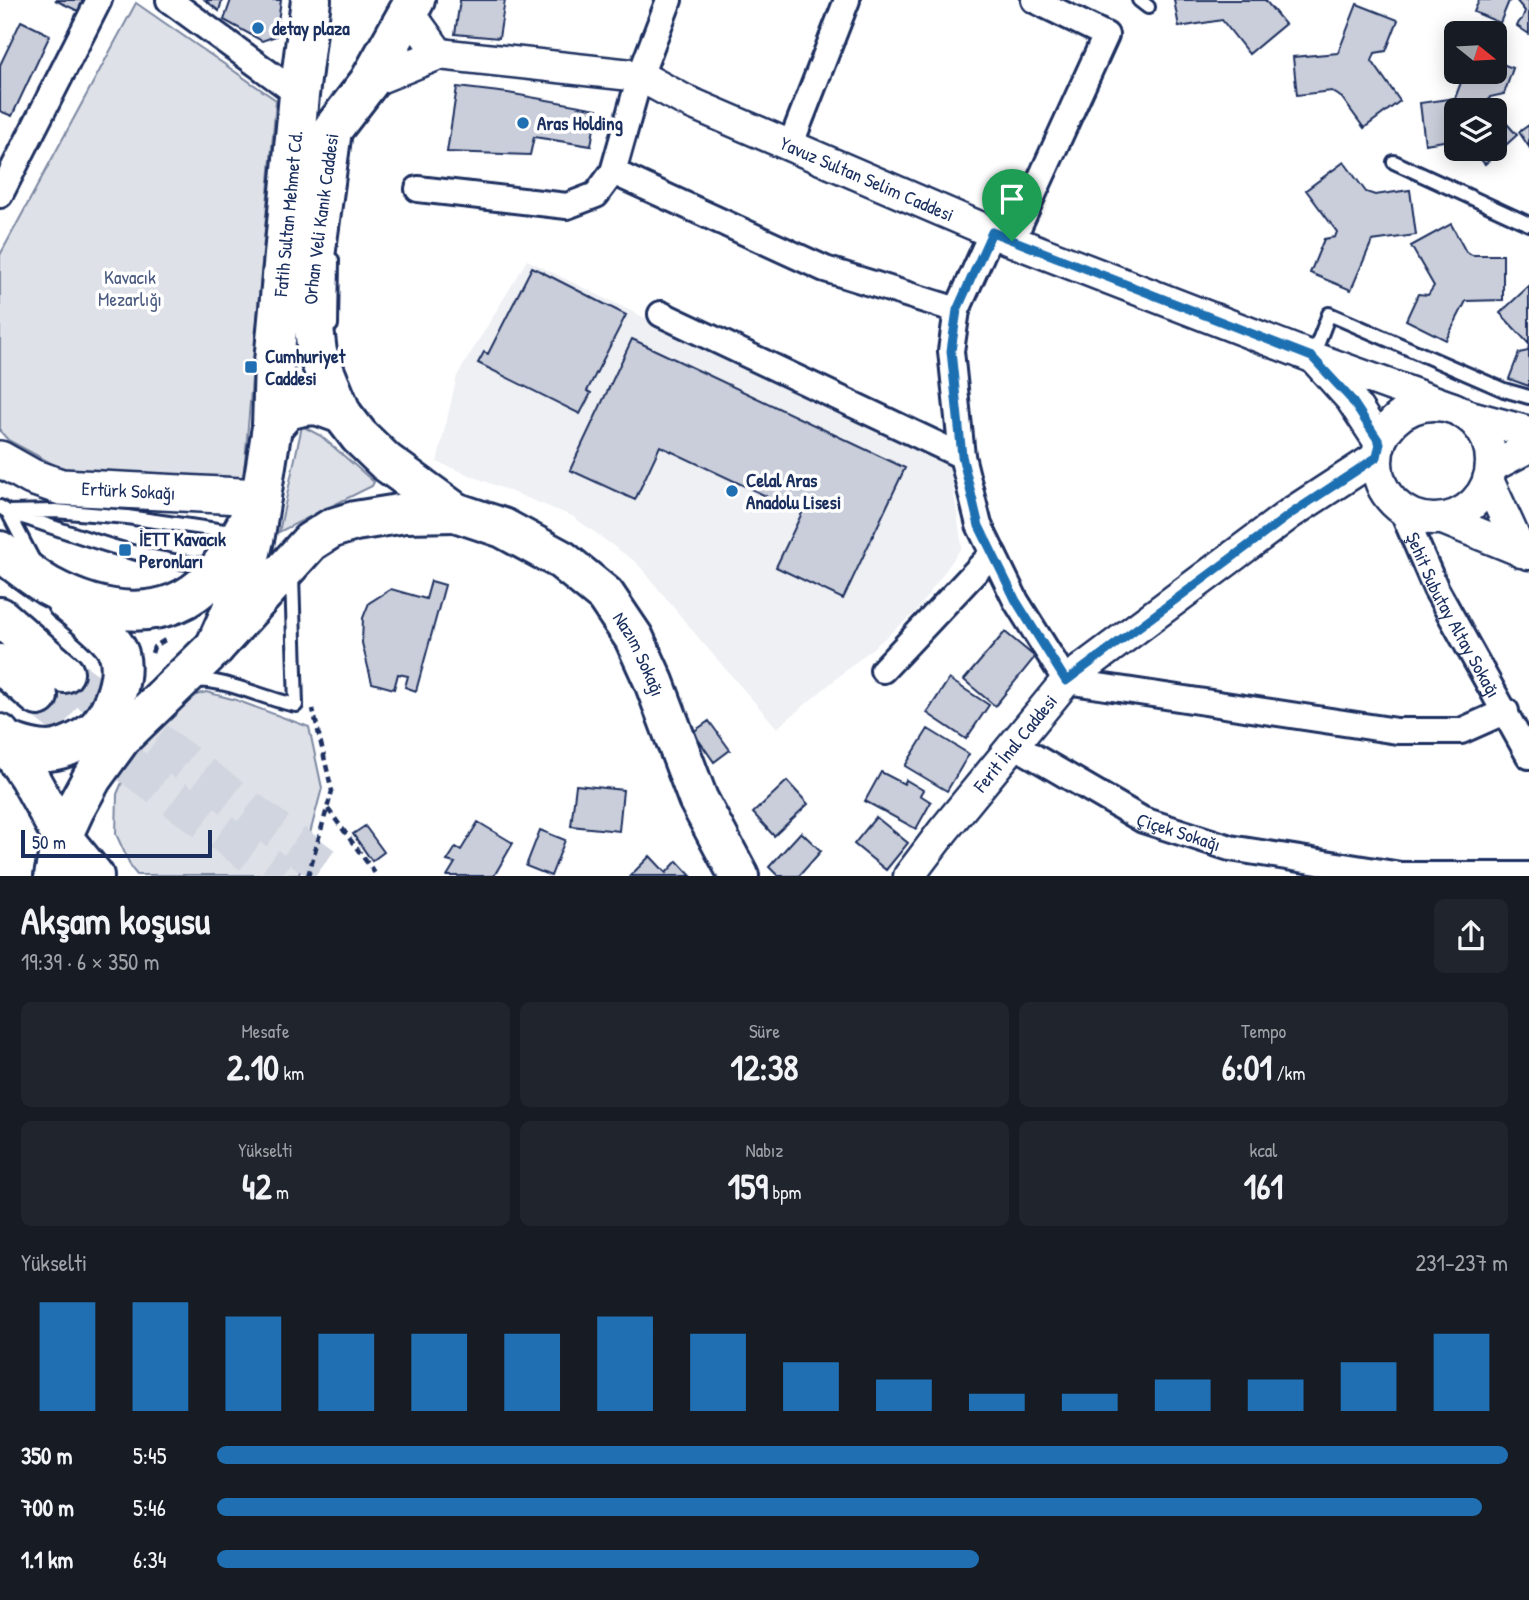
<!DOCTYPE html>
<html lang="tr">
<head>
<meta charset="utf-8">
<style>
	:root { --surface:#171b24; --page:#20242c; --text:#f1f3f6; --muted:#9ea1a6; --accent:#1f6fb2 }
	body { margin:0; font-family:"Patrick Hand",sans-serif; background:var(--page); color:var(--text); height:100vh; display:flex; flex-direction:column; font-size:26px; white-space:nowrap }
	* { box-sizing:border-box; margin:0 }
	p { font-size:23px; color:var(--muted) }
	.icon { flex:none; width:38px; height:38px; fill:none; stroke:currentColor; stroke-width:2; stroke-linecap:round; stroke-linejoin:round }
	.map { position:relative; height:876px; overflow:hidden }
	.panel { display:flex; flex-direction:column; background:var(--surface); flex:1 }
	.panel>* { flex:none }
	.needle { width:46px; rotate:108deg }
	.controls { position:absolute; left:1444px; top:21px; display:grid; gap:14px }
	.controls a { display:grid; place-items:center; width:63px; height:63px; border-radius:10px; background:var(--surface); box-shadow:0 4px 18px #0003; font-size:35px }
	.scale { position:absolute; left:21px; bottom:18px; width:191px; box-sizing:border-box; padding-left:7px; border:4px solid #1b2f5e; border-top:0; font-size:19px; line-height:24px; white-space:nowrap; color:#1b2f5e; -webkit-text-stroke:5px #fff; paint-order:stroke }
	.pin { position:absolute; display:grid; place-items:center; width:60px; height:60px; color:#fff; margin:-72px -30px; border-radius:50% 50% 50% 0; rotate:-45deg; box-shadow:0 0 7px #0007 }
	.pin .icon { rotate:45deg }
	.round { display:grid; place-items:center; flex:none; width:74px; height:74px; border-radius:10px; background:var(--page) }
	.head { display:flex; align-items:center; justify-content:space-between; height:119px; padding:0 21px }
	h1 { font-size:38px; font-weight:700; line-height:52px }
	.figures { display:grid; grid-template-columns:repeat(3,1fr); gap:10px; height:119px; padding:7px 21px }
	.figures div { display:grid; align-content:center; border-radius:10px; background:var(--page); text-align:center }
	.figures b { font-size:35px; font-weight:700 }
	.figures small { font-size:19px; font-weight:400 }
	.figures p { font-size:19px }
	.chart { height:196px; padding:14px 21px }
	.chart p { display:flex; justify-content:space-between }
	.chart svg { width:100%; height:126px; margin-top:7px; stroke:var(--accent); stroke-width:6 }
	ul { padding:0 21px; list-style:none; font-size:23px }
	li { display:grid; grid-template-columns:112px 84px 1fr; align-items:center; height:52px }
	li i { height:18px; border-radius:9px; background:var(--accent) }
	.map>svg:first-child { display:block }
</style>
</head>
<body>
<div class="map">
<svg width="1529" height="876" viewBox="0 0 1529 876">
	<rect width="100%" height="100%" fill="#fff"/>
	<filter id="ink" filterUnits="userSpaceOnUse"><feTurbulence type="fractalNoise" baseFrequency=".0143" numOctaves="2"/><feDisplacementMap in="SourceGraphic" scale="14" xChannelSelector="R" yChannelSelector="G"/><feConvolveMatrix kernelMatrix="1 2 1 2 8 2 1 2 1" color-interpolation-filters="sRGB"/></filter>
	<g filter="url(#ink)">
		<!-- built -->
		<path fill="#eff0f4" d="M527 260 950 467 962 547 916 612 777 728 702 642 637 563 572 516 437 462 457 376Z"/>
		<!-- green -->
		<path fill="#dee1e7" stroke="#7c88a2" stroke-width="2" d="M136 3 276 100 243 484 60 468 8 440 0 431V255Z
			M302 426 321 436 374 482 372 486 279 532Z
			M206 692 236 700 309 727 322 788 299 875H137L132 869 116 834 117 794 134 755 160 723 183 699Z"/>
		<!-- building -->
		<path fill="#caceda" stroke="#1b2f5e" stroke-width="2" d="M55 0H83L78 11Z
			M205 0H222L219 11Z
			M231 0H281L276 36 262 41 224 20Z
			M460 0H505L499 38 455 34Z
			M1174 0H1265L1285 24 1249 54 1222 20 1179 27Z
			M1479 0H1511L1509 1 1500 23 1474 12Z
			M1516 0H1529V34L1517 26 1519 22 1522 19 1525 11Z
			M1357 4 1398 20 1386 51 1375 53 1372 61 1400 101 1364 128 1342 98 1332 91 1297 95 1293 57 1338 53Z
			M21 21 50 35 12 116 0 111V65Z
			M1494 61 1513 68 1504 94 1490 97 1488 103 1517 135 1485 164 1471 149H1494V110H1456V139L1425 144 1420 103 1455 98 1465 72H1494Z
			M457 87 508 93 597 109 591 146 534 137 530 155 447 152Z
			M1529 125V147L1519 132Z
			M1344 162 1366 192 1375 195 1410 190 1416 235 1372 241 1351 290 1310 273 1324 239 1335 237 1337 232 1306 190Z
			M1451 224 1466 252 1472 255H1503V300L1466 301 1446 340 1406 320 1418 294 1428 295 1434 286 1411 246Z
			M532 267 626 315 587 391 591 393 580 414 478 363 484 352 488 354Z
			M1529 286V386L1509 379 1519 353 1528 351 1529 344 1500 313Z
			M632 339 905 468 843 599 776 567 802 513 660 446 635 500 570 470Z
			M431 581 445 585 416 691 405 687 408 676 398 674 394 689 372 683 362 643 363 618 369 603 391 589 426 599Z
			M1005 632 1035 657 995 706 964 680Z
			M949 679 989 705 966 739 927 713Z
			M709 721 730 750 714 762 693 732Z
			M928 729 969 754 947 791 905 766Z
			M881 772 904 784 906 780 923 790 920 795 931 802 916 829 865 801Z
			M787 781 808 804 774 836 753 813Z
			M576 785 623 790 619 831 571 826Z
			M876 817 908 843 886 870 854 844Z
			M478 822 513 843 494 876H447L455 863 447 861 456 847 461 850Z
			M365 826 384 852 372 861 353 834Z
			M540 830 565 840 551 876 526 866Z
			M801 832 821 851 799 876H778L769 867Z
			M650 856 666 873 677 861 691 876H630Z"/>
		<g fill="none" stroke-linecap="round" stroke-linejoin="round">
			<!-- trunk-tunnel -->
			<path stroke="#d1d5df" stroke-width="38" stroke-dasharray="38 19" stroke-linecap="butt" d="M64 673 338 876
				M38 696 61 715 281 876"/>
			<!-- service casing -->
			<g stroke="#1b2f5e" stroke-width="18">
				<path id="service" d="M1139 0 1148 7
					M1394 162 1529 224
					M331 325 332 260
					M1313 356 1329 314 1504 390 1529 397
					M0 507 8 512C73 533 143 562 211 565
					M8 512 55 511 127 517 238 533
					M8 512 34 562
					M191 681C223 677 264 699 296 705L292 576"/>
			</g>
			<!-- minor casing -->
			<g stroke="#1b2f5e" stroke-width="30">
				<g id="minor">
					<path d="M169 0 299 95"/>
					<path d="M790 146 847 0"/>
					<path d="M613 172 825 269 957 310 951 351 962 456 979 525 1016 601 1066 681 1397 731H1461L1506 711"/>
					<path d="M418 189 567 206 596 195 613 172 640 76 669 0"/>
					<path d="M0 195 99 0"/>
					<path d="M1012 241 1106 35 1034 0"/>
					<path d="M957 310 992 232"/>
					<path d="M661 314 962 456"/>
					<path id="s1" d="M1401 508 1436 589 1529 756"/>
					<path d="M883 670 993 553"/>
					<path id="s2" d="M1014 745 1143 820 1230 848 1401 875H1529"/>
				</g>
			</g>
			<!-- tertiary casing -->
			<g stroke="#1b2f5e" stroke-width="35">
				<g id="tertiary">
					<path d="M409 12 439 54"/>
					<path id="s3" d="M369 82 439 54 640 76 684 100 1012 241 1312 357 1453 408"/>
					<path d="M1315 359 1351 399 1380 443"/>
					<circle cx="1434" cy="462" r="57"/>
					<path d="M1466 415 1529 432"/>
					<path d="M1491 467 1529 447"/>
					<path d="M1488 480 1521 552"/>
					<path d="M1443 519 1529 554"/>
					<path id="s4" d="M909 876 943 831 1066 681 1291 513 1377 457"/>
				</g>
			</g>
			<!-- secondary casing -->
			<g stroke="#1b2f5e" stroke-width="40">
				<g id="secondary">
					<path id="s5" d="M0 459 32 477 61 487 261 497"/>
				</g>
			</g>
			<!-- primary casing -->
			<g stroke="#1b2f5e" stroke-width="44">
				<g id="primary">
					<path id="s6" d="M342 414 317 353 310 294 332 130 369 82 415 0"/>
					<path id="s7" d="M272 427 287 410 303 406 317 405 342 414 359 436 386 462 455 512 503 528 562 560 605 595 634 638 654 682 698 799 739 876"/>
					<path id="s8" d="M215 647 244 582 255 535 261 497 272 427 274 362 299 95 311 0"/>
					<path d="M54 876 62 837 75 809 92 778 121 738 215 647 310 542 332 528 355 521 405 513 455 512"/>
				</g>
			</g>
			<!-- trunk casing -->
			<g stroke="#1b2f5e" stroke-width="44">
				<path id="trunk" d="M0 551C16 563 31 576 48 586 99 614 166 626 210 579 232 555 246 525 261 497
					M0 617 64 673
					M0 664 38 696
					M0 734 29 777 62 837 94 876
					M6 741C20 746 33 751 48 751 65 750 89 738 100 725 114 707 125 676 119 654 113 637 81 613 66 601"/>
			</g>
			<!-- path -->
			<path stroke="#1b2f5e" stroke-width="4.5" stroke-dasharray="7 5" stroke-linecap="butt" d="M152 653 154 647 165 640
				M328 809 377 876
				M308 876 332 791 313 709"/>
			<!-- service -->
			<use href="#service" stroke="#fff" stroke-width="12"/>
			<!-- minor -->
			<use href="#minor" stroke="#fff" stroke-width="24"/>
			<!-- tertiary -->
			<use href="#tertiary" stroke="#fff" stroke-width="30"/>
			<!-- secondary -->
			<use href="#secondary" stroke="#fff" stroke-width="35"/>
			<!-- primary -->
			<use href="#primary" stroke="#fff" stroke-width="38"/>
			<!-- trunk -->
			<use href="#trunk" stroke="#fff" stroke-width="38"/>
		</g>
	</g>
	<g fill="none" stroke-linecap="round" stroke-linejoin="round" filter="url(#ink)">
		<!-- route casing -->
		<g stroke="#fff" stroke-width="14">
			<path id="route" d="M992 232 1312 357 1351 399 1380 443 1377 457 1292 513 1066 681 1016 601 979 526 962 456 951 351 957 310Z"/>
		</g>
		<!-- route -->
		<use href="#route" stroke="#1f6fb2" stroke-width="9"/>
	</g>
	<!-- markers -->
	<g fill="#1f6fb2" stroke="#fff" stroke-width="2.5">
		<circle cx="258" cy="28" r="7"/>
		<circle cx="523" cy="123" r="7"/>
		<rect x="244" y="360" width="14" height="14" rx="3.5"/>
		<circle cx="732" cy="491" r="7"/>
		<rect x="118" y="543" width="14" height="14" rx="3.5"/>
	</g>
	<g text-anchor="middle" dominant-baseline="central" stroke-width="7" stroke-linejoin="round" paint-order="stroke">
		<!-- poi labels -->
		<g font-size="19" font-weight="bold" fill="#1b2f5e" stroke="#fff" text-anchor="start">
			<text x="272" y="28">detay plaza</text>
			<text x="537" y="123">Aras Holding</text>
			<text x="265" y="356">Cumhuriyet<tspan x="265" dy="22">Caddesi</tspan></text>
			<text x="746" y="480">Celal Aras<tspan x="746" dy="22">Anadolu Lisesi</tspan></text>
			<text x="139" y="539">İETT Kavacık<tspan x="139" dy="22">Peronları</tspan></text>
		</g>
		<!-- street labels -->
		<g font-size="19" fill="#1b2f5e" stroke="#fff">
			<text stroke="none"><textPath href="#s3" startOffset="527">Yavuz Sultan Selim Caddesi</textPath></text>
			<text stroke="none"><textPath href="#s8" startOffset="443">Fatih Sultan Mehmet Cd.</textPath></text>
			<text stroke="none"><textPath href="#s6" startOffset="201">Orhan Veli Kanık Caddesi</textPath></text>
			<text stroke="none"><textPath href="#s5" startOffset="135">Ertürk Sokağı</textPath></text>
			<text stroke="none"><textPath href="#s1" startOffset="119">Şehit Subutay Altay Sokağı</textPath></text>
			<text stroke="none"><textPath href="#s7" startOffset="472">Nazım Sokağı</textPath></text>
			<text stroke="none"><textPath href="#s4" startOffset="170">Ferit İnal Caddesi</textPath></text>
			<text stroke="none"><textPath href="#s2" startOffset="187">Çiçek Sokağı</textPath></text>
		</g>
		<!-- park labels -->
		<g font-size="19" fill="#4c5c80" stroke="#fff">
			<text x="130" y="277">Kavacık<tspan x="130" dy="22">Mezarlığı</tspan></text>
		</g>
	</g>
</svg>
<div class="controls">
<a><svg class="needle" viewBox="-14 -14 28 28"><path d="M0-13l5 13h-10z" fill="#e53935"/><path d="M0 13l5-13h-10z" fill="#9ea1a6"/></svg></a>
<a><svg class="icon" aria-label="layers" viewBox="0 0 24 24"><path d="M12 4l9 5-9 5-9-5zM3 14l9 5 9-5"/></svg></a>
</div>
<div class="scale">50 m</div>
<div class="pin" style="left:1012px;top:241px;background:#1e9e55"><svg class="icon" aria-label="arrive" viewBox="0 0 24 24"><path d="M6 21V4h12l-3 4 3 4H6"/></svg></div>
</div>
<section class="panel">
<div class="head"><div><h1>Akşam koşusu</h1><p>19:39 · 6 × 350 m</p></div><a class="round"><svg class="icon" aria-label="share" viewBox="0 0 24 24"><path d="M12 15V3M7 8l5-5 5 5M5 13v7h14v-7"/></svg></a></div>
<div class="figures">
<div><p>Mesafe</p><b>2.10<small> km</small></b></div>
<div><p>Süre</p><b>12:38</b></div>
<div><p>Tempo</p><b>6:01<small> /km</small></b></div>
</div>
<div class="figures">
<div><p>Yükselti</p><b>42<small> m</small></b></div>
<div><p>Nabız</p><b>159<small> bpm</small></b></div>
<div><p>kcal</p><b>161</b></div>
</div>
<div class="chart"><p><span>Yükselti</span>231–237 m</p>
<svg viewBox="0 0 160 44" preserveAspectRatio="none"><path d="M5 44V6M15 44V6M25 44V11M35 44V17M45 44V17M55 44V17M65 44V11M75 44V17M85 44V27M95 44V33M105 44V38M115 44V38M125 44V33M135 44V33M145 44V27M155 44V17"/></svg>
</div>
<ul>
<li><b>350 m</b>5:45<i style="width:100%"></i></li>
<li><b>700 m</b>5:46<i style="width:98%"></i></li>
<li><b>1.1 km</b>6:34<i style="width:59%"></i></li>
</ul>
</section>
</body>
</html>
